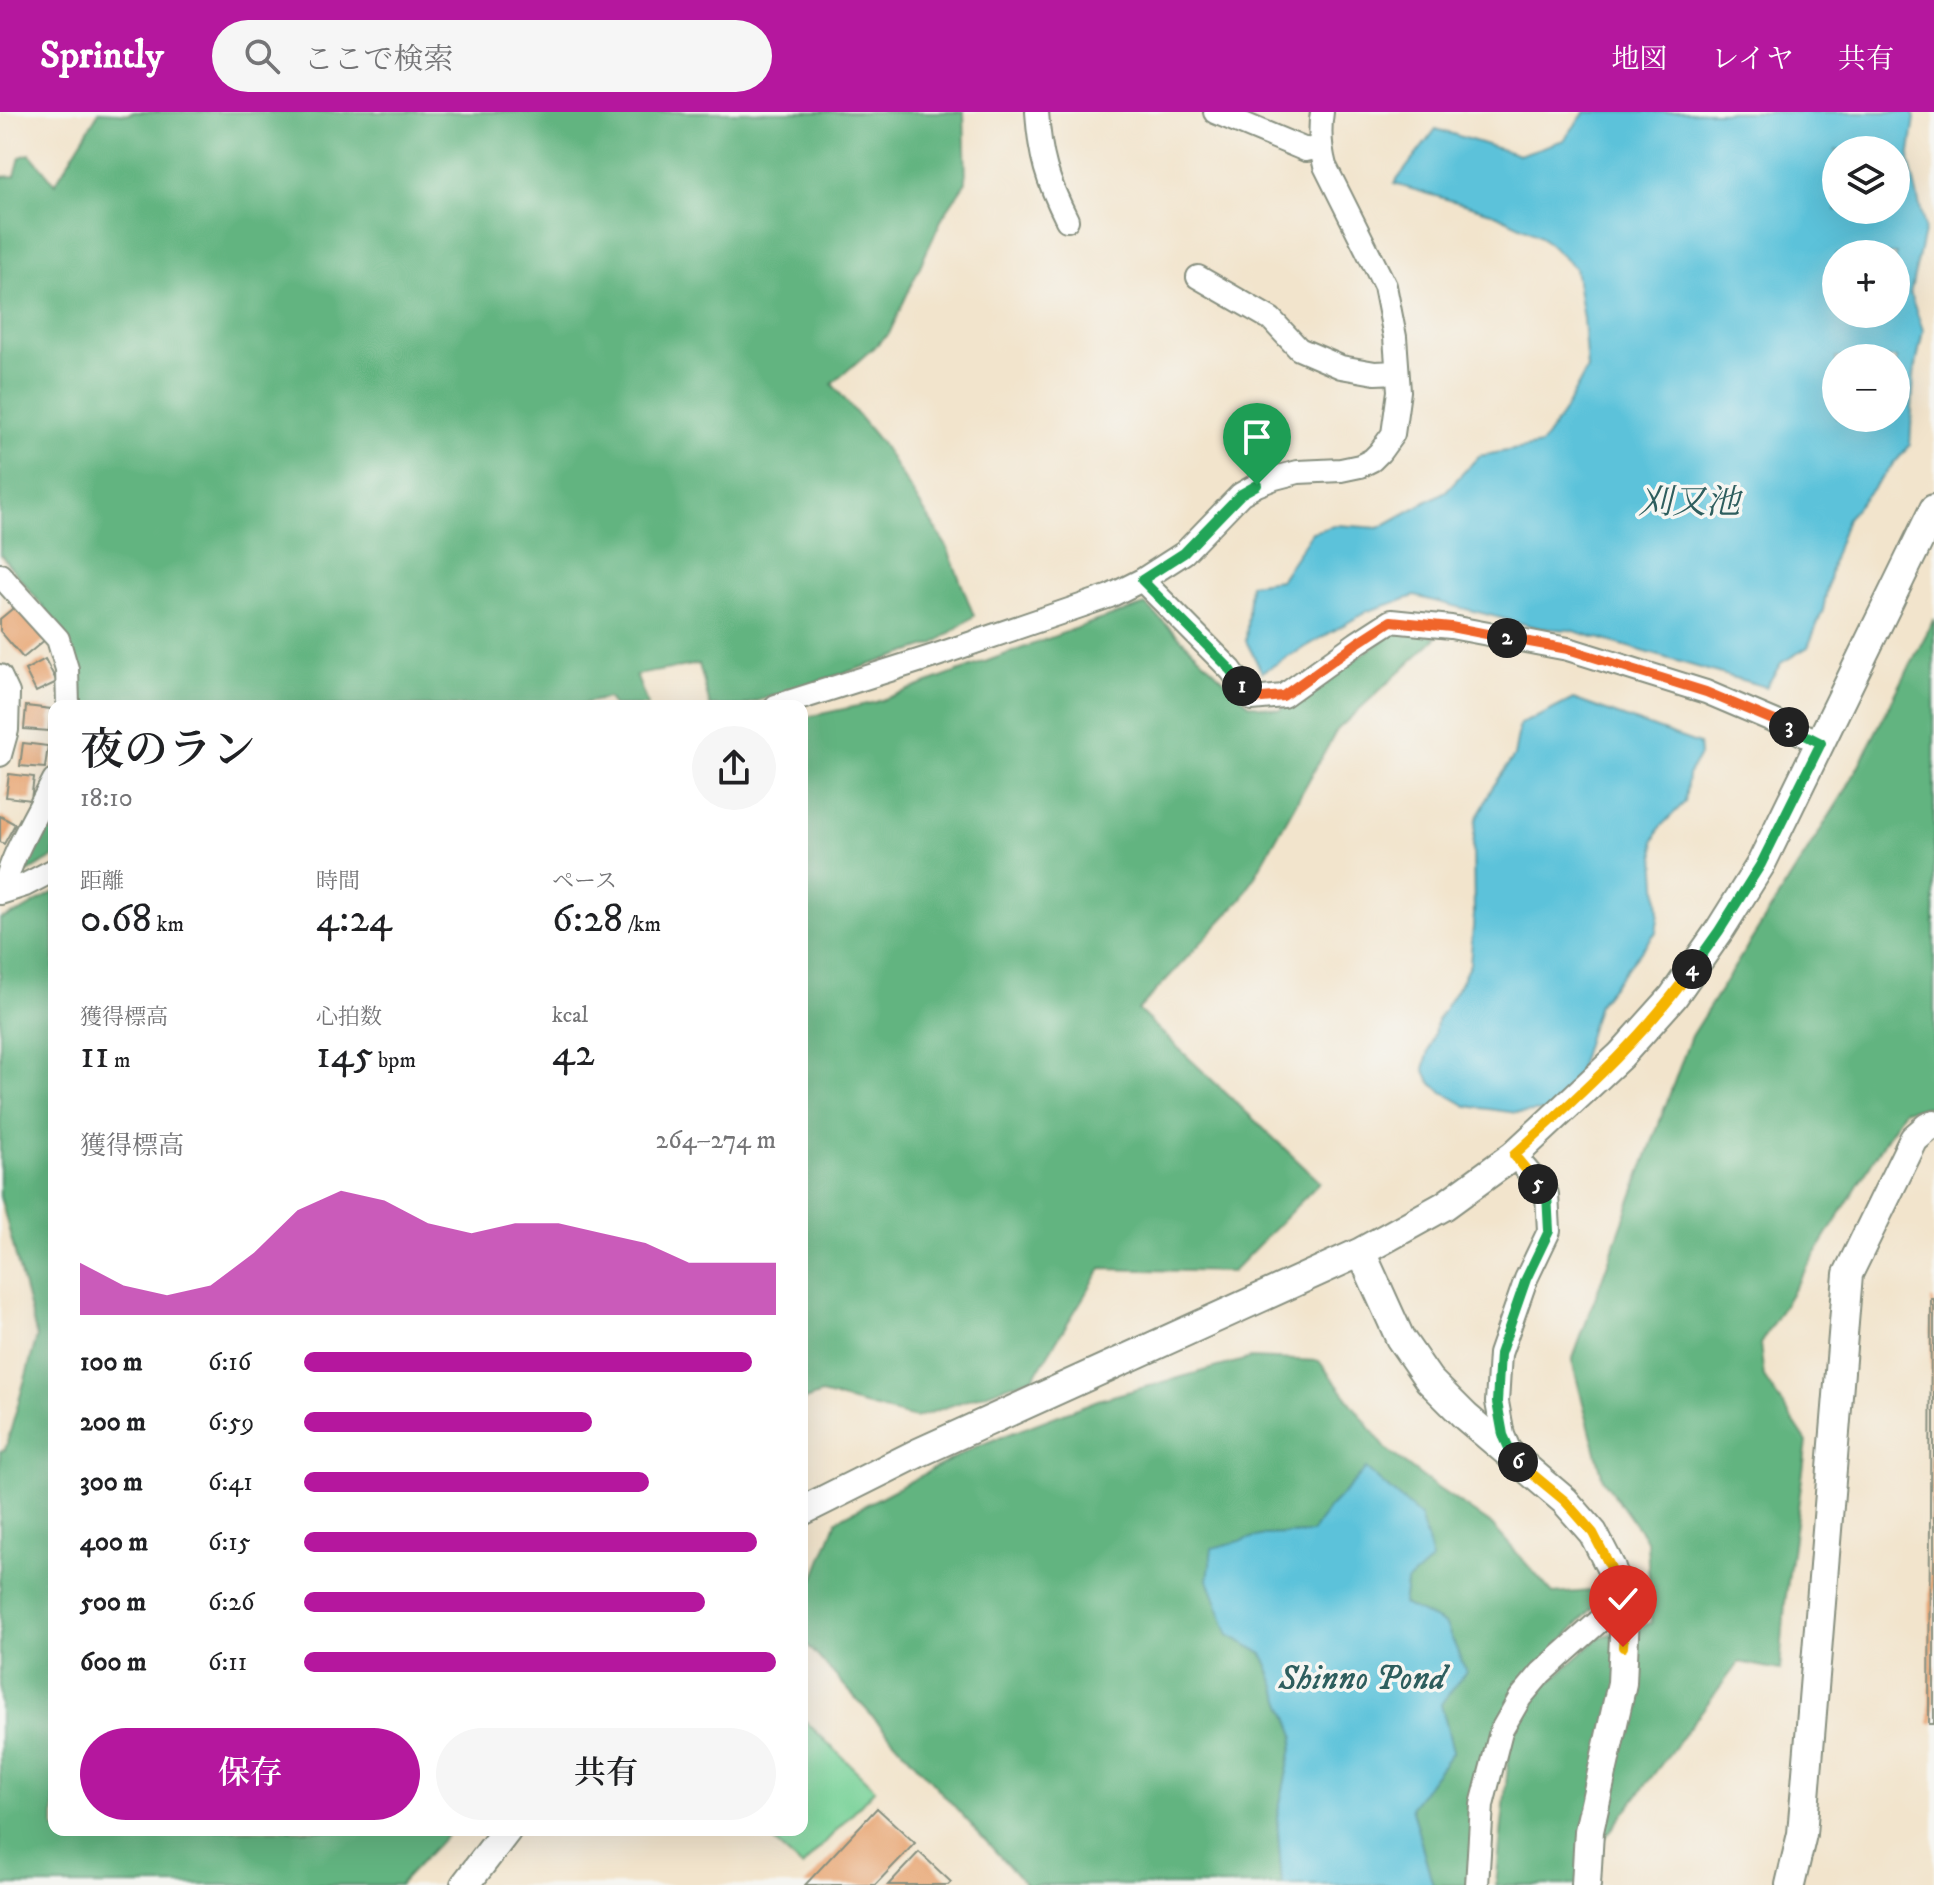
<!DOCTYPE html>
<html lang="ja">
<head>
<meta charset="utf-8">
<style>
	:root { --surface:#fff; --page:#f6f6f6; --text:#202124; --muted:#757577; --accent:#b5179e }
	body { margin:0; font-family:"IM FELL DW Pica","Noto Serif JP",serif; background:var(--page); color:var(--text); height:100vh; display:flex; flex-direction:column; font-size:30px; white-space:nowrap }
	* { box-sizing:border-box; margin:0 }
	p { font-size:26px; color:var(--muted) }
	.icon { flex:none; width:44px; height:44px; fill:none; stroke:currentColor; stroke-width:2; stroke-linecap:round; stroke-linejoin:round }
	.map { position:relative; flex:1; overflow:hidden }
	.side { position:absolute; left:48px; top:588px; width:760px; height:1136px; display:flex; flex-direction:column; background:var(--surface); border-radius:16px; box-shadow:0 8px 32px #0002 }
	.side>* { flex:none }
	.tools { position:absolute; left:1822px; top:24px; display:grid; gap:16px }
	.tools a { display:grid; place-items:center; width:88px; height:88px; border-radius:50%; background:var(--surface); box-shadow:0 8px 32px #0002; font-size:40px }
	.pin { position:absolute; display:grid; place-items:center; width:68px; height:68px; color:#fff; margin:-82px -34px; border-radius:50% 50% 50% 0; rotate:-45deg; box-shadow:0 0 8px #0007 }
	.pin .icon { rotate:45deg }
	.km { position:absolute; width:40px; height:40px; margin:-20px; border-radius:50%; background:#222; color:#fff; font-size:22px; line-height:40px; text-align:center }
	.round { display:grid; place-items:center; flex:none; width:84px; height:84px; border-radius:42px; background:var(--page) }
	.head { display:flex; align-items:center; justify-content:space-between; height:136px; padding:0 32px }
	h1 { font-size:44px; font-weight:600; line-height:60px }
	.stats { display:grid; grid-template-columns:repeat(3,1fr); gap:12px; height:136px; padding:8px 32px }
	.stats div { display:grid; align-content:center }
	.stats b { font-size:40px; font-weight:600 }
	.stats small { font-size:22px; font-weight:400 }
	.stats p { font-size:22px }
	.chart { height:224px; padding:16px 32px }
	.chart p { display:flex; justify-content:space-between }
	.chart svg { width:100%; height:144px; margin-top:8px; fill:var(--accent); opacity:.7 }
	.button { display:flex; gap:16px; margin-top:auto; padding:16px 32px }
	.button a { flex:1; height:92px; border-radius:48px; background:var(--accent); color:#fff; font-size:32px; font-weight:600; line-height:92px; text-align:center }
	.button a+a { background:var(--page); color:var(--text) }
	ul { padding:0 32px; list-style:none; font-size:26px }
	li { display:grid; grid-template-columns:128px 96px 1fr; align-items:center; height:60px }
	li i { height:20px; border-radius:10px; background:var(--accent) }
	header { display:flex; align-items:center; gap:48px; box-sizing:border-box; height:112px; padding:0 40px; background:var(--accent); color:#fff }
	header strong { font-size:38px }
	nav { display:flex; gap:44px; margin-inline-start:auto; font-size:28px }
	.search { width:560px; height:72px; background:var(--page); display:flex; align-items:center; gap:20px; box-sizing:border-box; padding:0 28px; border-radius:44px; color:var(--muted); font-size:30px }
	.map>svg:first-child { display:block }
</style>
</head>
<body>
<header>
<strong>Sprintly</strong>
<div class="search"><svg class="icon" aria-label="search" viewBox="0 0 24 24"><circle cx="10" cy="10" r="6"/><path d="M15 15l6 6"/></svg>ここで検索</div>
<nav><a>地図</a><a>レイヤ</a><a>共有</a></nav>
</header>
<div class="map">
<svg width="1934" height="1773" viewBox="0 0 1934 1773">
	<rect width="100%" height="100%" fill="#f6f6f2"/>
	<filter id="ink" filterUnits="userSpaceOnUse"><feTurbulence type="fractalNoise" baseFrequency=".0125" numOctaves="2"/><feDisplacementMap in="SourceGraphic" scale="16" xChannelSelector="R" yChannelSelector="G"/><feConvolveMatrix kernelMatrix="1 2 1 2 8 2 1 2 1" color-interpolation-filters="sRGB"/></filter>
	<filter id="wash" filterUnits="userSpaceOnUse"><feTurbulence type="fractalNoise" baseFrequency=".006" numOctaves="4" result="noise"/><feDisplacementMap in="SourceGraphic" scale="32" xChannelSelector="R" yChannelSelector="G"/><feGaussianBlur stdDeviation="1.8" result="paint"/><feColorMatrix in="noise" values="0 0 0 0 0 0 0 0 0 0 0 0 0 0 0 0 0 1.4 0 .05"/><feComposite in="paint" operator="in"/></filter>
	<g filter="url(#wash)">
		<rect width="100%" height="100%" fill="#f2e4cc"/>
		<!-- green -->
		<path fill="#78d298" stroke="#4c8866" stroke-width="2" d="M802 1606 875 1677 802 1755 761 1718H802Z"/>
		<!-- forest -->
		<path fill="#62b480" stroke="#40785a" stroke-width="2" d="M99 0 130 2 131 0H964L966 70 943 104 889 222 832 272 881 331 947 435 974 504 934 532 742 594H710L699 552 636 563 648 594H613L608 586 572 594H73L64 521 0 442V65L15 64 20 45 30 42 55 72Z
			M1146 493 1249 592 1279 598 1400 517 1437 525 1337 618 1242 787 1138 898 1320 1070 1232 1160 1101 1157 1034 1265 915 1306 821 1282 802 1289V606L876 590 1096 509Z
			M1934 507V994L1904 998 1760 1232 1764 1265 1807 1330 1785 1491 1780 1558 1739 1550 1599 1734 1584 1773H1496L1513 1603 1600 1525 1651 1511 1647 1429 1603 1367 1572 1249 1691 924 1847 676Z
			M54 682V745L26 761 36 718Z
			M54 780V1718H451L399 1773H0V1339L5 1338 37 1225 0 1084V807L20 800Z
			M1251 1246 1319 1249 1387 1338 1436 1375 1492 1413 1553 1482 1590 1479 1597 1491 1514 1581 1470 1773H1433L1411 1695 1453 1639 1441 1592 1446 1513 1403 1492 1406 1471 1328 1397 1312 1421 1264 1423 1229 1523 1263 1542 1295 1623 1277 1705 1282 1773H1026L802 1527V1498L837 1408 975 1335 1098 1288Z"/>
		<!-- water -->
		<path fill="#5cc2da" stroke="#3e8087" stroke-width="2" fill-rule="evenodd" d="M1585 0H1913L1915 6 1909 48 1925 116 1910 182 1923 218 1914 264 1910 333 1847 406 1833 447 1823 498 1808 535 1781 551 1766 575 1570 518 1540 516 1415 484 1368 499 1262 560 1246 529 1250 472 1280 468 1312 420 1337 413 1379 416 1446 379 1479 344 1541 333 1563 301 1587 257 1583 207 1575 156 1539 123 1491 100 1394 72 1436 17 1519 43 1564 28ZM1836 38H1896V98H1836ZM1836 142H1896V202H1836ZM1836 246H1896V306H1836Z
			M1573 587 1699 632 1700 643 1688 663 1685 690 1660 715 1654 729 1659 801 1656 820 1598 892 1570 985 1550 999 1517 1001 1467 994 1443 980 1431 971 1424 957 1438 907 1460 872 1470 852 1474 803 1473 733 1476 708 1492 676 1514 644 1520 612 1544 602Z
			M1366 1357 1420 1404 1432 1448 1406 1471 1403 1492 1446 1513 1466 1559 1441 1592 1453 1639 1411 1695 1433 1773H1282L1277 1705 1295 1623 1263 1542 1229 1523 1208 1468 1212 1436 1264 1423 1312 1421 1328 1397Z"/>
		<g id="blocks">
			<!-- building -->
			<path fill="#e7a06b" d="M17 493 46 527 23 546 0 519V507Z
				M45 547 57 570 36 580 25 558Z
				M26 594 51 597 49 619 24 617Z
				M23 631 48 634 45 656 20 654Z
				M9 662 34 665 31 688 6 685Z
				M0 704 15 712 4 732 0 730Z
				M1931 1187H1934V1612H1929Z
				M877 1696 915 1731 875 1773H805Z
				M919 1740 951 1770 948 1773H888Z"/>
		</g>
	</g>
	<g filter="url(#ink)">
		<use href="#blocks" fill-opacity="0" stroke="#889080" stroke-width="2"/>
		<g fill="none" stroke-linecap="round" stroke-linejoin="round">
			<!-- minor casing -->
			<g stroke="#889080" stroke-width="26">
				<path id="minor" d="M1037 0C1040 45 1047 68 1067 108
					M1215 0 1306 38 1320 35
					M1198 165 1271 207 1299 237 1341 255 1375 261 1397 260
					M0 463 58 527 67 557 68 594
					M1142 468 1231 558 1252 587 1283 584 1357 531 1391 509 1451 515 1568 537 1706 580 1779 611 1821 631
					M0 564 8 581 7 618 0 643
					M776 594 934 544 1110 484 1142 468 1184 441 1241 382 1257 373 1275 366 1298 360 1341 358 1360 354 1372 348 1380 340 1393 322 1399 279 1395 225 1385 174 1325 54C1320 35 1319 19 1322 0
					M5 779C5 753 41 694 54 668
					M0 781 25 773 54 758
					M1512 1344 1503 1323 1497 1290 1500 1242 1526 1167 1549 1119 1547 1082 1514 1043
					M1477 1773 1482 1693 1501 1619 1520 1586 1541 1561 1605 1504 1625 1501"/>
			</g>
			<!-- tertiary casing -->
			<g stroke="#889080" stroke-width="32">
				<path id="tertiary" d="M1361 1140 1400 1226 1429 1268 1466 1305 1565 1389 1593 1421 1611 1456 1625 1501 1622 1571 1589 1719 1586 1773
					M802 1399 918 1341 1361 1140 1444 1094 1514 1043 1621 943 1673 885 1719 819 1761 752 1934 397
					M465 1773 507 1718
					M1790 1773 1802 1722 1848 1162 1914 1027 1928 1015 1934 1013"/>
			</g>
			<!-- minor -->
			<use href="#minor" stroke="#fff" stroke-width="22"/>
			<!-- tertiary -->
			<use href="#tertiary" stroke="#fff" stroke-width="28"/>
		</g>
	</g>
	<g fill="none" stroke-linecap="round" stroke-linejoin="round" filter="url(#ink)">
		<!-- split-1 casing -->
		<g stroke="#fff" stroke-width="16">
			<path id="split-1" d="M1242 574 1231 558 1142 468 1184 441 1241 382 1257 373"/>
		</g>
		<!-- split-2 casing -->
		<g stroke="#fff" stroke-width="16">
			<path id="split-2" d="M1242 574 1252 587 1283 584 1357 531 1391 509 1451 515 1507 526"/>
		</g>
		<!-- split-3 casing -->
		<g stroke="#fff" stroke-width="16">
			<path id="split-3" d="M1507 526 1568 537 1706 580 1789 615"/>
		</g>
		<!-- split-4 casing -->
		<g stroke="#fff" stroke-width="16">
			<path id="split-4" d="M1692 857 1719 819 1761 752 1821 631 1789 615"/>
		</g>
		<!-- split-5 casing -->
		<g stroke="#fff" stroke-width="16">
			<path id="split-5" d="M1538 1072 1514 1043C1577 985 1642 928 1692 857"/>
		</g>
		<!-- split-6 casing -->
		<g stroke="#fff" stroke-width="16">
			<path id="split-6" d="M1518 1350 1513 1345 1503 1323 1497 1290 1500 1242 1526 1167 1549 1119 1547 1082 1538 1072"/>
		</g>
		<!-- split-7 casing -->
		<g stroke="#fff" stroke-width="16">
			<path id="split-7" d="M1518 1350 1565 1389 1593 1421 1611 1456 1625 1501 1623 1535"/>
		</g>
		<!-- split-1 -->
		<use href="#split-1" stroke="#22a559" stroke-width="10"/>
		<!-- split-2 -->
		<use href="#split-2" stroke="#f0652b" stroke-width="10"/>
		<!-- split-3 -->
		<use href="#split-3" stroke="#f0652b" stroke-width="10"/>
		<!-- split-4 -->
		<use href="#split-4" stroke="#22a559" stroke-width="10"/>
		<!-- split-5 -->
		<use href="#split-5" stroke="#f5b400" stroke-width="10"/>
		<!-- split-6 -->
		<use href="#split-6" stroke="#22a559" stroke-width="10"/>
		<!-- split-7 -->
		<use href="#split-7" stroke="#f5b400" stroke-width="10"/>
	</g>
	<g text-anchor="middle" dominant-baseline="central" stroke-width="7" stroke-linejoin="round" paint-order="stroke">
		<!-- water labels -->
		<g font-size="34" font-style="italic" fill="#2e5e5e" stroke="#f6f6f2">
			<text x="1689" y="391">刈又池</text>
			<text x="1362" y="1567">Shinno Pond</text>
		</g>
	</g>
</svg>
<div class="tools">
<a><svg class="icon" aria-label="layers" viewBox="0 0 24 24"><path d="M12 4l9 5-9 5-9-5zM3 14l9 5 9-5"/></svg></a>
<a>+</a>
<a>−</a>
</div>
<div class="pin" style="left:1257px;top:373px;background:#1e9e55"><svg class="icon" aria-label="arrive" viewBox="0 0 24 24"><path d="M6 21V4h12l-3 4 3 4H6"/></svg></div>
<div class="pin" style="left:1623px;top:1535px;background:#d93025"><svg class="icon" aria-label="check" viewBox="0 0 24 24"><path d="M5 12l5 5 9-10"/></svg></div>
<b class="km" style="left:1242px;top:574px">1</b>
<b class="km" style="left:1507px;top:526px">2</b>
<b class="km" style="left:1789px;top:615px">3</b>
<b class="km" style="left:1692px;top:857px">4</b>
<b class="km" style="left:1538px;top:1072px">5</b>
<b class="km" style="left:1518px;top:1350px">6</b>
<section class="side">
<div class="head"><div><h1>夜のラン</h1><p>18:10</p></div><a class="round"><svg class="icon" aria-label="share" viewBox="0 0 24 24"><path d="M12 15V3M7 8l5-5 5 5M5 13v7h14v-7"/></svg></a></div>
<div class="stats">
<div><p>距離</p><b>0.68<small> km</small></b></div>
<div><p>時間</p><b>4:24</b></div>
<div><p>ペース</p><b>6:28<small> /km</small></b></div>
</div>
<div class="stats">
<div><p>獲得標高</p><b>11<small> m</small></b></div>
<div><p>心拍数</p><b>145<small> bpm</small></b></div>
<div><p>kcal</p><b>42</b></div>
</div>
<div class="chart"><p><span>獲得標高</span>264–274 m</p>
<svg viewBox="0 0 160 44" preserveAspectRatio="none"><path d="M0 44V28L10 35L20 38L30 35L40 25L50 12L60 6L70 9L80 16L90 19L100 16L110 16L120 19L130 22L140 28L150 28L160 28V44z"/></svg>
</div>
<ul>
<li><b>100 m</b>6:16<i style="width:95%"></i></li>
<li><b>200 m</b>6:59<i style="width:61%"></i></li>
<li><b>300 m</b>6:41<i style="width:73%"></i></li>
<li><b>400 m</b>6:15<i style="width:96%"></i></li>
<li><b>500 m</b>6:26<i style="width:85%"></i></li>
<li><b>600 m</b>6:11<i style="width:100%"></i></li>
</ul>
<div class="button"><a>保存</a><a>共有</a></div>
</section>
</div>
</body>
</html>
